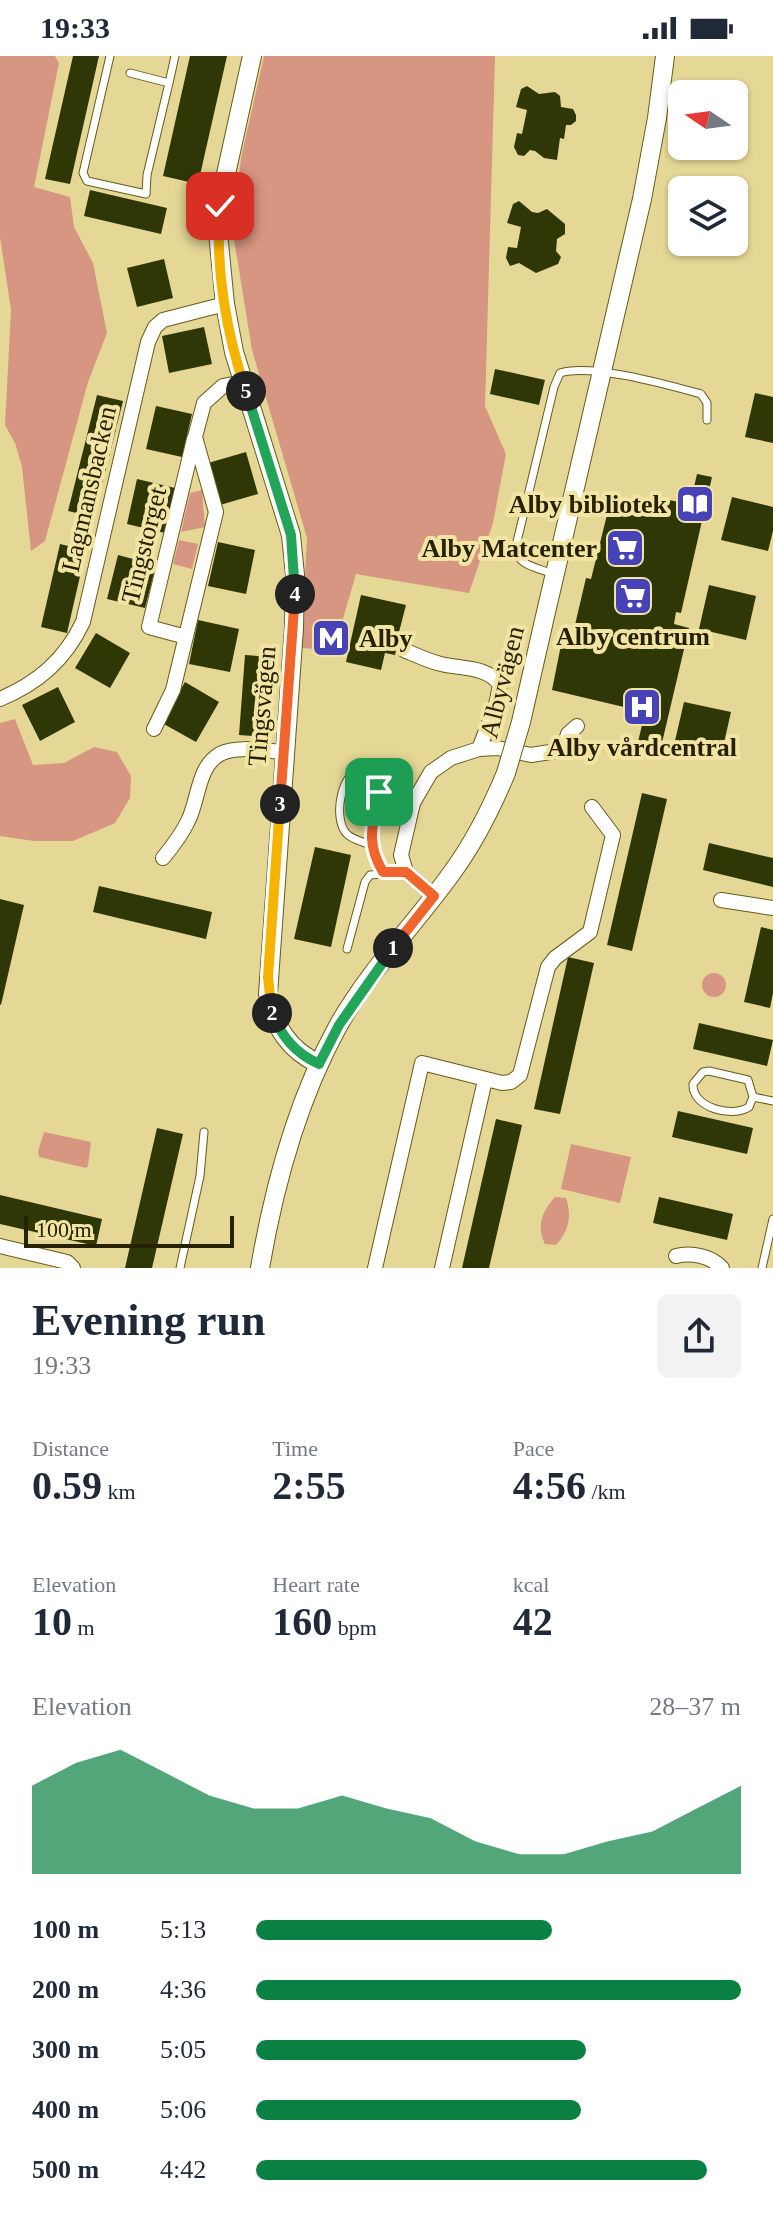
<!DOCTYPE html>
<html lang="en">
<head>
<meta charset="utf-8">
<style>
	:root { --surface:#fff; --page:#f2f2f3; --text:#1f2937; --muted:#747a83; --accent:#0b8043 }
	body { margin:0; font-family:Georgia,serif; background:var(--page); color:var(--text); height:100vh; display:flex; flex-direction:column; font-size:30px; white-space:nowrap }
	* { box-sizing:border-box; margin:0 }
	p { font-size:26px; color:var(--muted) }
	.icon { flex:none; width:44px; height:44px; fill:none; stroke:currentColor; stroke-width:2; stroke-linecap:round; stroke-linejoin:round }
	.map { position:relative; height:1212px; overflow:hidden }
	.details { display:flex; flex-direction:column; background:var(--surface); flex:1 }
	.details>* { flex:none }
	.needle { width:52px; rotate:283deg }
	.buttons { position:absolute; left:668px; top:24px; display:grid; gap:16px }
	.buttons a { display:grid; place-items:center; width:80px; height:80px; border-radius:12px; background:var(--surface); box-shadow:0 2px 6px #0004; font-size:40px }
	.scale { position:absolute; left:24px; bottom:20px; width:210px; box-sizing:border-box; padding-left:8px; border:4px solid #272207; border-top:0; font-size:22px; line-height:28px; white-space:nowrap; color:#272207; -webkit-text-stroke:6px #f2e5a4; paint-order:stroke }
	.pin { position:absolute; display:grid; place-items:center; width:68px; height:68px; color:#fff; margin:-34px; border-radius:16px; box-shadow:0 4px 12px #0006 }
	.km { position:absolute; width:40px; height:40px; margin:-20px; border-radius:50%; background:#222; color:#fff; font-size:22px; line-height:40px; text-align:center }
	.round { display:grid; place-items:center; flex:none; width:84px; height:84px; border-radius:12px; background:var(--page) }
	.overview { display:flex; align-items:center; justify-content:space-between; height:136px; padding:0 32px }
	h1 { font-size:44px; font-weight:700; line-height:60px }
	.metrics { display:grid; grid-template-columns:repeat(3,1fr); gap:12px; height:136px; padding:8px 32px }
	.metrics div { display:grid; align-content:center }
	.metrics b { font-size:40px; font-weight:700 }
	.metrics small { font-size:22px; font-weight:400 }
	.metrics p { font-size:22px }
	.chart { height:224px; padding:16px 32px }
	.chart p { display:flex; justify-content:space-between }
	.chart svg { width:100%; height:144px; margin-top:8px; fill:var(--accent); opacity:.7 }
	ul { padding:0 32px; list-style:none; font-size:26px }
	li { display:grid; grid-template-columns:128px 96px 1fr; align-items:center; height:60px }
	li i { height:20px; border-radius:10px; background:var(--accent) }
	.status { display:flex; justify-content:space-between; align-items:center; height:56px; padding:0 40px; background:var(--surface); direction:ltr }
	.status svg { height:22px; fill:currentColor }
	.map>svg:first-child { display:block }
</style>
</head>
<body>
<div class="status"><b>19:33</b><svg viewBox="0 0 49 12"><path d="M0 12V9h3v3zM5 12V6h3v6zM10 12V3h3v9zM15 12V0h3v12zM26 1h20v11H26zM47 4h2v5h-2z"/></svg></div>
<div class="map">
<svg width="773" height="1212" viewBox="0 0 773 1212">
	<rect width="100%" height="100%" fill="#e5d897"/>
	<!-- green -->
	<path fill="#d79681" d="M0 0H55L59 7 34 131 70 141 74 171 93 207 107 277 88 326 45 485 31 495 22 411 15 387 5 369 11 254 0 181Z
		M264 0H495L485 350 506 398 493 467 469 537 356 518 334 594 301 592 307 482 252 294 233 177 241 102Z
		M202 434 205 471 181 476 190 437Z
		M179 484 198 488 192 513 173 508Z
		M15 663 33 709 64 707 94 691 117 696 131 720 130 742 115 767 73 785H34L0 780V667Z
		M702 929a12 12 0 1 1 24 0a12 12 0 1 1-24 0Z
		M44 1076 91 1086 88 1110 86 1112 39 1101 38 1095Z
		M571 1088 631 1101 620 1147 561 1133Z
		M555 1141 566 1142C572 1160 569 1175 556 1189L545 1188C536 1171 542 1155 555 1141Z"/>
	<!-- building -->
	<path fill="#2f3707" d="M73 0H99L70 128 45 123Z
		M190 0H227L198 128 163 120Z
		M527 30 539 38 555 36 560 40 561 51 573 53 576 59V65L571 69H566L564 83 560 82 557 104 544 102 535 95 530 94 524 100 518 99 514 91 517 77 522 78 527 54 516 51 521 33Z
		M90 134 167 152 161 178 84 160Z
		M519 145 532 156 538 157 547 153 565 168V178L557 183 556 195 561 201 558 208 536 217 519 207 510 210 506 202 508 191 517 192 521 171 507 167 513 148Z
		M164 203 173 242 137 251 127 212Z
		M204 271 212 308 169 317 162 280Z
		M495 313 545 324 539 349 490 338Z
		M755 337 773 341V387L745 381Z
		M97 339 123 345 94 461 68 455Z
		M156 350 192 358 182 401 146 393Z
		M246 396 258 438 220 449 208 407Z
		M697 418 712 421 681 557 676 556 674 568 689 572 661 691 638 686 645 656 552 634 562 584 571 586 586 522 591 523 609 451 654 459 658 442 690 448Z
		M137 423 175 432 165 477 127 468Z
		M732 441 773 451V475L768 495 721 484Z
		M218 486 255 494 246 538 208 530Z
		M60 488 86 494 67 577 41 571Z
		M118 499 156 509 145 552 107 543Z
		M709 529 756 540 746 584 699 573Z
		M361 539 406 549 399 576 391 575 389 583 398 585 395 599 385 597 381 614 346 606Z
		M198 564 239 573 230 616 189 608Z
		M96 577 130 597 110 632 75 612Z
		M245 599 271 601 264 681 239 679Z
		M185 626 219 646 196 686 162 667Z
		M58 631 75 666 40 685 22 649Z
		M684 646 731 656 721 700 674 689Z
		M642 737 667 743 632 895 607 889Z
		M709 787 773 802V831L703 814Z
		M315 791 351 799 331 891 294 883Z
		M99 830 212 856 206 883 93 856Z
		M0 843 24 849 1 949 0 948Z
		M761 871 773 874V937L770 952 744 946Z
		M568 901 594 907 560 1058 534 1053Z
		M699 967 773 984 767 1010 693 993Z
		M678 1055 753 1072 747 1098 672 1081Z
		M496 1063 522 1069 489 1212H462Z
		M157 1072 183 1078 152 1212H125Z
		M0 1139 102 1163 96 1190 0 1168Z
		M659 1141 733 1158 727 1184 653 1167Z"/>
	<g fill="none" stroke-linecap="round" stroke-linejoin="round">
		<!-- lane casing -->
		<g stroke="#675b19" stroke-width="9">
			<path id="lane" d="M110 0 83 117 87 125 146 138 147 119 169 27
				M130 17 169 27 175 0
				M553 518C539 512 519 510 515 494L554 331 560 317C591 307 668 329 701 338L707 347V364
				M372 790C364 786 354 784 348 779 331 765 341 708 368 712 376 713 379 717 381 724L370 783C373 796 376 805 383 816
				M347 893 365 826 370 819 405 816
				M709 1015 748 1024 753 1041 749 1051C732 1062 692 1052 693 1028L703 1016Z
				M753 1041 773 1045
				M180 1212 200 1120 204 1076
				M762 1212 773 1163"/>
		</g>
		<!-- street casing -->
		<g stroke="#675b19" stroke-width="16">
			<path id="street" d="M186 581 149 571 194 383
				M404 594C416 599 428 605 441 608 461 613 488 610 500 629L496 649 479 693
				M0 643C38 627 65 604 83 566L148 286 155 271 163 264 225 248
				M154 673 173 634 216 456 195 381 204 347 223 330 243 326
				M163 802C172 791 182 778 188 765 199 744 197 711 220 698 237 689 265 695 283 696
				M434 840 406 816 401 799 413 747 431 716 451 702 479 693 497 692 531 699 563 694 568 678 577 670
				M721 844 773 852
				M0 1190 67 1206 73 1212
				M676 1200C691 1196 711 1200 722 1212
				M375 1212 422 1007 502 1027 511 1026 520 1019 548 911 555 902 590 876 613 779 592 751
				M442 1212 485 1024"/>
		</g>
		<!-- secondary casing -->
		<g stroke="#675b19" stroke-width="20">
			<path id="secondary" d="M252 0 226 118 218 177 225 248 234 296 291 479 295 519 294 572 268 938C274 971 289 994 319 1008
				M543 569 642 143 657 62 665 0
				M260 1212C274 1130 298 1043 338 970 369 915 414 869 451 818 474 787 491 753 506 717"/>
		</g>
		<!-- lane -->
		<use href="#lane" stroke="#fff" stroke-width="7"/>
		<!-- street -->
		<use href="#street" stroke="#fff" stroke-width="14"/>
		<!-- secondary -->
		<use href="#secondary" stroke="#fff" stroke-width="18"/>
		<!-- secondary-bridge casing -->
		<g stroke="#675b19" stroke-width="20" stroke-linecap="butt">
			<path id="secondary-bridge" d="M506 717 521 666 543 569"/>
		</g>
		<!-- secondary-bridge -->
		<use href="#secondary-bridge" stroke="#fff" stroke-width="18"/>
	</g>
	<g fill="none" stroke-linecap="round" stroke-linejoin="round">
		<!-- split-1 casing -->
		<g stroke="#fff" stroke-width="16">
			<path id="split-1" d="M379 736C373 768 365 786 383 816H406L434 840 393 892"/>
		</g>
		<!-- split-2 casing -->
		<g stroke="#fff" stroke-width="16">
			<path id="split-2" d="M272 957C282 981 295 997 319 1008L339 969 393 892"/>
		</g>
		<!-- split-3 casing -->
		<g stroke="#fff" stroke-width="16">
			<path id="split-3" d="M272 957 268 921 280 748"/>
		</g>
		<!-- split-4 casing -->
		<g stroke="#fff" stroke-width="16">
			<path id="split-4" d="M280 748 295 538"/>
		</g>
		<!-- split-5 casing -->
		<g stroke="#fff" stroke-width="16">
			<path id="split-5" d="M246 335 291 479 295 538"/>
		</g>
		<!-- split-6 casing -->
		<g stroke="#fff" stroke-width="16">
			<path id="split-6" d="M220 150C215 211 226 277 246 335"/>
		</g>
		<!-- split-1 -->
		<use href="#split-1" stroke="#f0652b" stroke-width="10"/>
		<!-- split-2 -->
		<use href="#split-2" stroke="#22a559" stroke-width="10"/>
		<!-- split-3 -->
		<use href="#split-3" stroke="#f5b400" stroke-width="10"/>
		<!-- split-4 -->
		<use href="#split-4" stroke="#f0652b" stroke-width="10"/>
		<!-- split-5 -->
		<use href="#split-5" stroke="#22a559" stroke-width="10"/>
		<!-- split-6 -->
		<use href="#split-6" stroke="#f5b400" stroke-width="10"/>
	</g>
	<!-- icons -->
	<defs>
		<g id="library-square" transform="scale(2)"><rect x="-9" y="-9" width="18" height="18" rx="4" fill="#4742b8" stroke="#f2e5a4"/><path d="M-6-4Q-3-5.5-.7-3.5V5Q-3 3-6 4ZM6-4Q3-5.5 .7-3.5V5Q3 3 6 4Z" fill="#fff"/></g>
		<g id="supermarket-square" transform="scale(2)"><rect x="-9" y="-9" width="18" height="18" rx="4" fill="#4742b8" stroke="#f2e5a4"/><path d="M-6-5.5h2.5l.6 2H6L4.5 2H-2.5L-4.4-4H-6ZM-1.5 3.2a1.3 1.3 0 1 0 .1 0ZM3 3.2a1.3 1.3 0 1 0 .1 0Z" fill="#fff"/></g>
		<g id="metro-square" transform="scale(2)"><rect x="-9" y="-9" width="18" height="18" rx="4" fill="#4742b8" stroke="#f2e5a4"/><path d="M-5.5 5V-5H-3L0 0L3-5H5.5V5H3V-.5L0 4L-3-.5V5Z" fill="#fff"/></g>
		<g id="hospital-square" transform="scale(2)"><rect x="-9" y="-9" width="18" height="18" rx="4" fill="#4742b8" stroke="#f2e5a4"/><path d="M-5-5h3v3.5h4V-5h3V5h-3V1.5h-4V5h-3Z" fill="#fff"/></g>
	</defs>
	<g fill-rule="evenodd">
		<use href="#library-square" x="695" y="448"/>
		<use href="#supermarket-square" x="625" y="492"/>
		<use href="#supermarket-square" x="633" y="540"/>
		<use href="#metro-square" x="331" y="582"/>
		<use href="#hospital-square" x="642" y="651"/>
	</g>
	<g text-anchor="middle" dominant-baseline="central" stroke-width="8" stroke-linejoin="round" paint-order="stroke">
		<!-- street labels -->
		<g font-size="26" fill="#272207" stroke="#f2e5a4">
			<text transform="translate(89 433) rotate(-77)">Lagmansbacken</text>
			<text transform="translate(144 489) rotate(-76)">Tingstorget</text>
			<text transform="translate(502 626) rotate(-76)">Albyvägen</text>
			<text transform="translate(262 650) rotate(-85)">Tingsvägen</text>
		</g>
		<!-- poi labels -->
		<g font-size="26" font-weight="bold" fill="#272207" stroke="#f2e5a4" text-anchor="end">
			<text x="667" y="448">Alby bibliotek</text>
			<text x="597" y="492">Alby Matcenter</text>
			<text x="633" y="580" text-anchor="middle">Alby centrum</text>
			<text x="359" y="582" text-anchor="start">Alby</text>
			<text x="642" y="691" text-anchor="middle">Alby vårdcentral</text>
		</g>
	</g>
</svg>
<div class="buttons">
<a><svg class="needle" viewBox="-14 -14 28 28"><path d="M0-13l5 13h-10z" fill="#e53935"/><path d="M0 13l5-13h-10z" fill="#747a83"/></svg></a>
<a><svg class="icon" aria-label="layers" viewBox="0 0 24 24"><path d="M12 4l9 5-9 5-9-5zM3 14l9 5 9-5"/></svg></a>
</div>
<div class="scale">100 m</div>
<div class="pin" style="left:379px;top:736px;background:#1e9e55"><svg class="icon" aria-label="arrive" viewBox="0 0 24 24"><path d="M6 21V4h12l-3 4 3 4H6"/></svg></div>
<div class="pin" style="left:220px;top:150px;background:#d93025"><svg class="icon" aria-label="check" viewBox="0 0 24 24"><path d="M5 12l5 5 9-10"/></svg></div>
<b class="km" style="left:393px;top:892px">1</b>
<b class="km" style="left:272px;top:957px">2</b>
<b class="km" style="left:280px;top:748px">3</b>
<b class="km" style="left:295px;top:538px">4</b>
<b class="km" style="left:246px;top:335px">5</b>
</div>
<section class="details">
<div class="overview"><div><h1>Evening run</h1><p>19:33</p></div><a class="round"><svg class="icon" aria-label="share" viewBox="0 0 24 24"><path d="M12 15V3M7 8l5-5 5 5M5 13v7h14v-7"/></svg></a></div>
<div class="metrics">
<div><p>Distance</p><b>0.59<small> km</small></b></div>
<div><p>Time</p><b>2:55</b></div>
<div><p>Pace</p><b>4:56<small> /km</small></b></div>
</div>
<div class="metrics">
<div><p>Elevation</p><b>10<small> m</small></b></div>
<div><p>Heart rate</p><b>160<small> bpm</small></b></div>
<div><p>kcal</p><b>42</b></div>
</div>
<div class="chart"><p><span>Elevation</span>28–37 m</p>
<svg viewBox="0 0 160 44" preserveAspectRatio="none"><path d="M0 44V17L10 10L20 6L30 13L40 20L50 24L60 24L70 20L80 24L90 27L100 34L110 38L120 38L130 34L140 31L150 24L160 17V44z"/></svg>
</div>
<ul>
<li><b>100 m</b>5:13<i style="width:61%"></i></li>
<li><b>200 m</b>4:36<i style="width:100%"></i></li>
<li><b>300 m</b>5:05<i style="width:68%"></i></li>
<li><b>400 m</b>5:06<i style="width:67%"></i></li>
<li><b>500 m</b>4:42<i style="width:93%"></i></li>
</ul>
</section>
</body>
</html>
